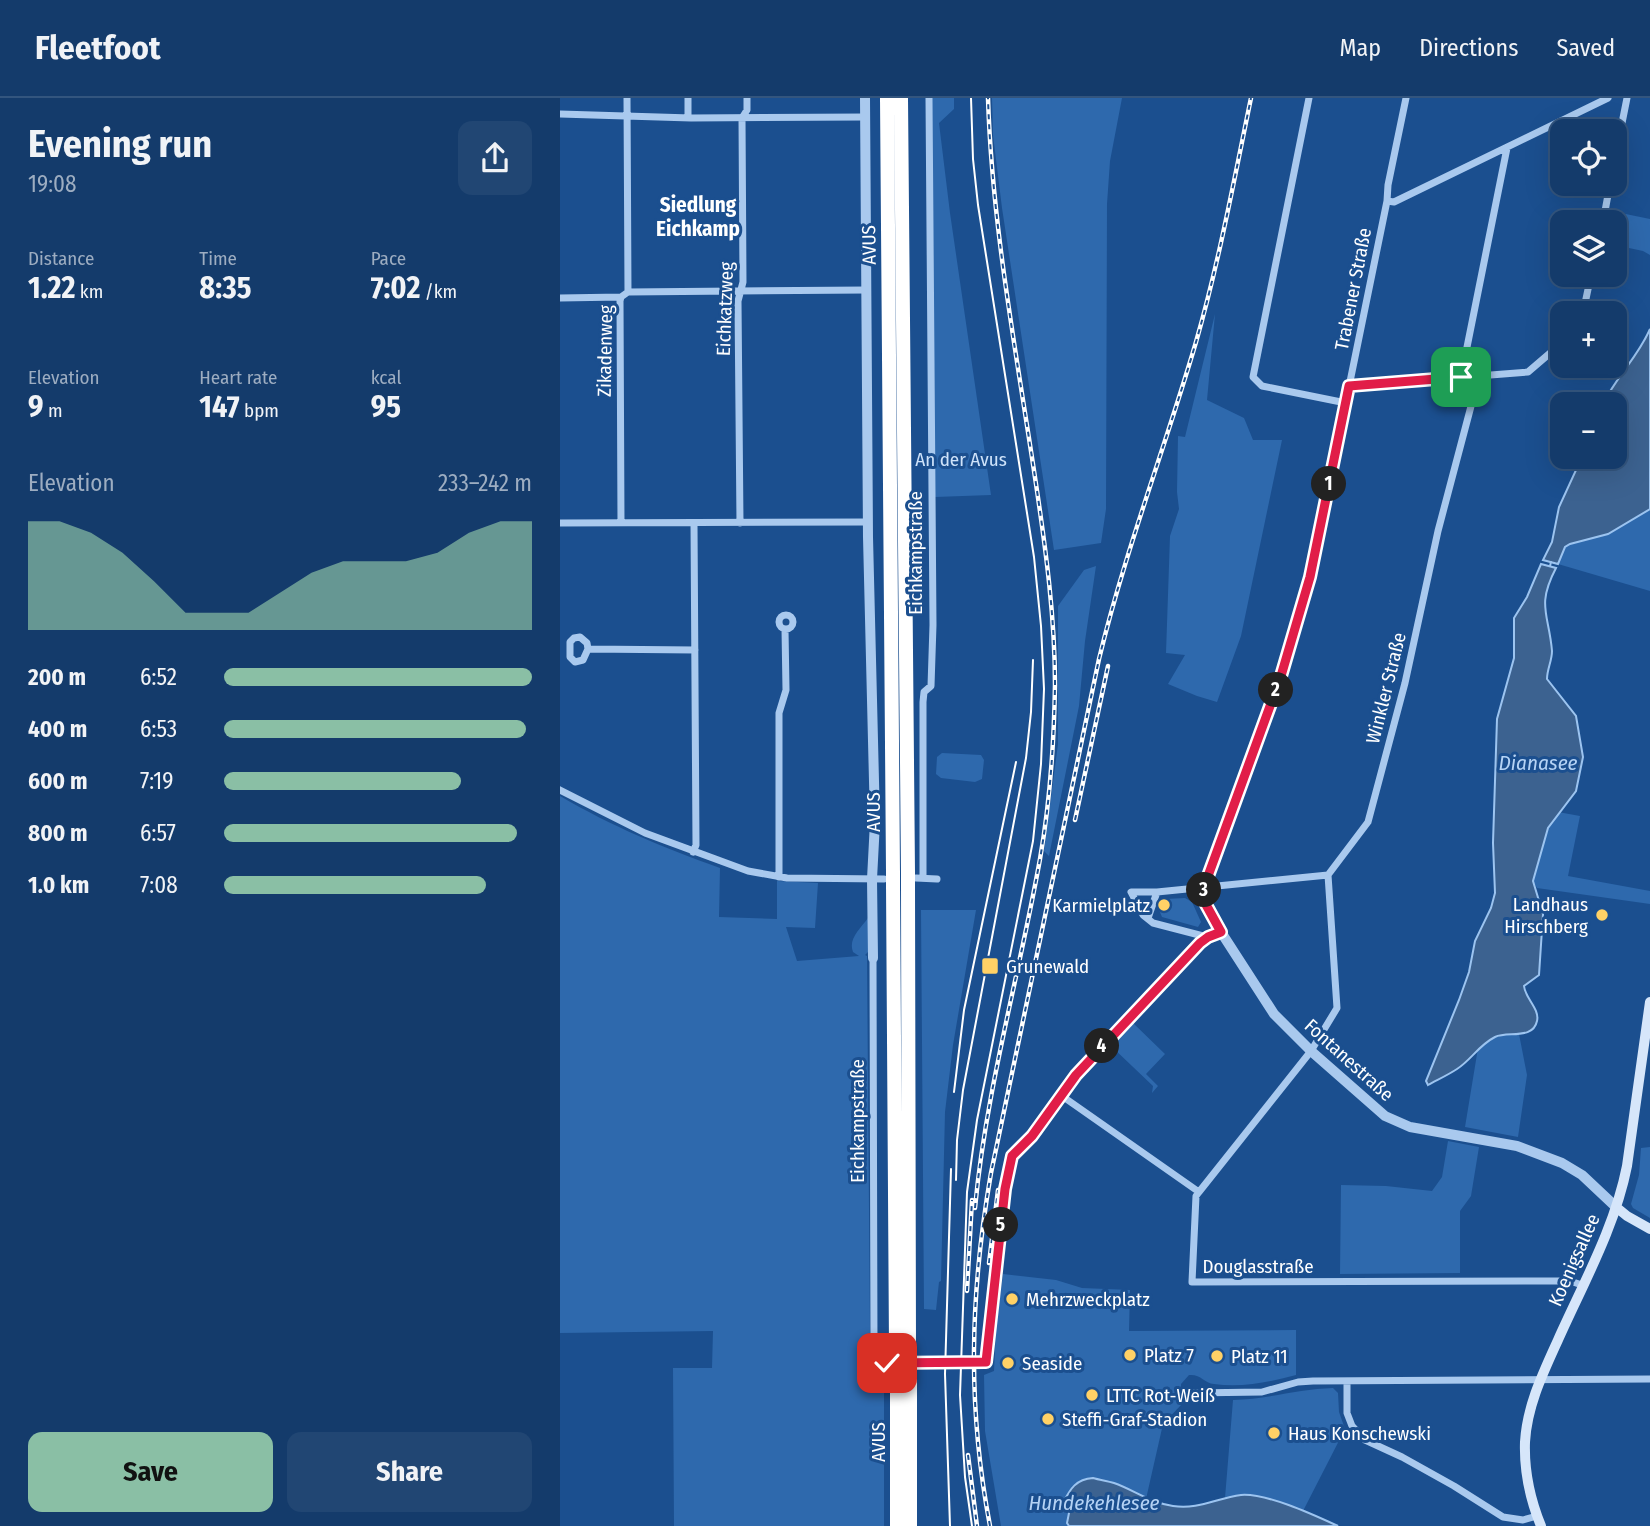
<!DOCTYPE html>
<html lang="en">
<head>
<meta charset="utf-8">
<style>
	:root { --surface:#143b6b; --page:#214673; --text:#f1f3f6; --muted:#9dadc1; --line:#33557e; --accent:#8abfa5 }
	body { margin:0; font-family:"Fira Sans Condensed",sans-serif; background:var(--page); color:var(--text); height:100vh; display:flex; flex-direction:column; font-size:26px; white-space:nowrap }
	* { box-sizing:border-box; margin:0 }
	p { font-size:23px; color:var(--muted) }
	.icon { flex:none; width:38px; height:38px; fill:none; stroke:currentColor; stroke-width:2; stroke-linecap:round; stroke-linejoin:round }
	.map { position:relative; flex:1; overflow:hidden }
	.panel { display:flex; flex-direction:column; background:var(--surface); width:560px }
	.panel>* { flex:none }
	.controls { position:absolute; left:990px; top:21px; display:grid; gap:14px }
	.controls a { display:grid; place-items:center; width:77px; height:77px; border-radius:14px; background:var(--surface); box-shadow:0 7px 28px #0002,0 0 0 2px var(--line); font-size:35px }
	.pin { position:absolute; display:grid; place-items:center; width:60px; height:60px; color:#fff; margin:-30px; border-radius:14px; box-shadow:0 4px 10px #0006 }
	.km { position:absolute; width:35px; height:35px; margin:-18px; border-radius:50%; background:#222; color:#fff; font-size:19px; line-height:35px; text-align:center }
	.round { display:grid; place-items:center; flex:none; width:74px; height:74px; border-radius:14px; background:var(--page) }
	.head { display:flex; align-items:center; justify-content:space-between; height:119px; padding:0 28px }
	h1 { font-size:38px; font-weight:700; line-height:52px }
	.stats { display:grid; grid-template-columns:repeat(3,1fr); gap:10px; height:119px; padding:7px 28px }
	.stats div { display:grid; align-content:center }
	.stats b { font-size:30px; font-weight:700 }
	.stats small { font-size:19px; font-weight:400 }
	.stats p { font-size:19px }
	.chart { height:196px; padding:14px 28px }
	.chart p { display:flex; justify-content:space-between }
	.chart svg { width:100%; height:126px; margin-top:7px; fill:var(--accent); opacity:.7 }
	.cta { display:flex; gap:14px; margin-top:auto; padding:14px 28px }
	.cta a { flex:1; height:80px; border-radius:14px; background:var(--accent); color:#111; font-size:28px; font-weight:700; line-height:80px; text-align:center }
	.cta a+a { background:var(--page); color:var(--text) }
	ul { padding:0 28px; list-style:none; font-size:23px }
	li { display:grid; grid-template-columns:112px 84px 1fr; align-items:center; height:52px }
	li i { height:18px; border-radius:9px; background:var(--accent) }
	header { display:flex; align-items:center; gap:42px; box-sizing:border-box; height:98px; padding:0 35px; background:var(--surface); border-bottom:2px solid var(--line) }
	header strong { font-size:33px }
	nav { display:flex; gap:38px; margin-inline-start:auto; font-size:24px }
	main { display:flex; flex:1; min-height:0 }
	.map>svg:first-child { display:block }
</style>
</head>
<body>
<header>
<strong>Fleetfoot</strong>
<nav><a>Map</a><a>Directions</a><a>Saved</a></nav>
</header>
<main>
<section class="panel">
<div class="head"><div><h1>Evening run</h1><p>19:08</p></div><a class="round"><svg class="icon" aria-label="share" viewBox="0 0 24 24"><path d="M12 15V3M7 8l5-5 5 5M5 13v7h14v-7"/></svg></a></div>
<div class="stats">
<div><p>Distance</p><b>1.22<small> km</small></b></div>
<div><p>Time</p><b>8:35</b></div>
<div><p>Pace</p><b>7:02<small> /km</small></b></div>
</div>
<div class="stats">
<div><p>Elevation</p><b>9<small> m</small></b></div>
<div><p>Heart rate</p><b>147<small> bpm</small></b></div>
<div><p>kcal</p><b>95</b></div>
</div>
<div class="chart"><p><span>Elevation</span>233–242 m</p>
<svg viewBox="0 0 160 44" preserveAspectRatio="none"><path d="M0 44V6L10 6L20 10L30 17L40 27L50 38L60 38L70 38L80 31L90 24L100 20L110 20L120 20L130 17L140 10L150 6L160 6V44z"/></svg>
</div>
<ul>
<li><b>200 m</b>6:52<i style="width:100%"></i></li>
<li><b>400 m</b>6:53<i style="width:98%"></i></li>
<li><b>600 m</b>7:19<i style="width:77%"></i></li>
<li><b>800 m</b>6:57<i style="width:95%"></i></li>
<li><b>1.0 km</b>7:08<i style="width:85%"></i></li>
</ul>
<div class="cta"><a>Save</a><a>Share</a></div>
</section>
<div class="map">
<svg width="1090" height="1428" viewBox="0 0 1090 1428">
	<rect width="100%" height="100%" fill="#1b4f8f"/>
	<!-- green -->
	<path fill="#2e69ad" d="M372 0H394V11L379 25 390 115 431 397 375 399Z
		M432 0H562L550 63 547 106 546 411 541 445 494 452 442 110 433 37Z
		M1051 113 1090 121V157L1083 153 1055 147V124H1048Z
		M655 216 647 302 684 320 693 342H722L681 538 657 604 637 598 608 586 625 557 606 555 610 438 619 411 617 394 618 338 625 339Z
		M1090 411V493L998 466 1005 449 1010 446 1048 436Z
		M536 468 525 543 519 608 489 758 484 753 498 646V508L524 472Z
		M382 655 421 657 424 662 422 681 415 684 381 680 376 676 377 659Z
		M0 698C53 729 102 749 160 770L159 819 217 821V783L258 785 255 830 226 829 237 863 299 858 293 854C288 841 300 831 308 820V854L305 857 307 858 310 1235 305 1238V1274L324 1276V1428H114L113 1270H152L153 1233 0 1235Z
		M998 714 1020 718 1008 778 1090 793V806L977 790 973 783 988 730Z
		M625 800 632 804 641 824 638 829 602 819 599 812 605 801Z
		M361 812H416L393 947 385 1014 381 1183 379 1184 376 1212 364 1211Z
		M573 925 605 956 586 976 598 988 592 995 593 988 551 948Z
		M945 936H959L967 977 958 1039 905 1029 918 950 932 941Z
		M888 1043 919 1049 911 1098 900 1113V1175L780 1176 781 1087 826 1088 872 1093 882 1079Z
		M1090 1049V1120L1073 1110 1071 1106 1079 1077 1081 1050Z
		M443 1176 496 1182 522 1190 570 1192 569 1233 736 1232V1277C710 1284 682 1290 654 1286 644 1285 641 1276 629 1277L621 1286V1307L603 1326 586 1401C564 1390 534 1369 512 1389L507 1425 509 1428H441L425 1333 424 1277 434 1273 436 1230Z
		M773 1290 778 1295 779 1314 785 1331 743 1413 686 1397 665 1400 673 1302C708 1301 739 1291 773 1290Z"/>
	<!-- water -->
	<path fill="#3c6290" stroke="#9cc4f0" stroke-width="2" d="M1090 231V411L1048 436 1010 446 1005 449 998 466 983 462 992 444 999 409 1022 359H1055V306H1043C1056 279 1078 259 1090 231Z
		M981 466 996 470C976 508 989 516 992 553 992 563 987 571 987 581L1016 618 1023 659 1016 693 988 730 973 783 983 816 979 877 964 888C965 900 980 911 977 923 973 942 948 933 935 939 919 947 911 962 897 971 888 977 877 982 868 987L866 983 899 902 909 874 915 843 931 810 935 795 933 745 937 621 954 560V520L967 499Z
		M533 1380C540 1382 547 1383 554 1385 574 1392 591 1405 613 1408 638 1412 657 1400 681 1397 707 1395 754 1417 778 1428H509L507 1425 509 1415 503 1405C510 1391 516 1381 533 1380Z"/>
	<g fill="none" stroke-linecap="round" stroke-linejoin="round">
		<!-- stream -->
		<path stroke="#9cc4f0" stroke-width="2" d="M990 468 991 464"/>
		<!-- minor -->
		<path stroke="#a9c9ee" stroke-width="7" d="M128 0V20
			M749 0 693 279 702 288 786 305
			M0 16 131 20 305 19
			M1055 60 1067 0
			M827 103 834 104 1048 0
			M1043 124 1050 86
			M68 194 306 192
			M0 200 61 199
			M1023 215 1031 177
			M901 279 947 50
			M789 288 968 274 1003 244
			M0 425 308 424
			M61 425 60 203 61 199 68 194 67 0
			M180 425 178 203 183 184 182 20 187 12V0
			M219 524a7 7 0 1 1 14 0a7 7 0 1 1-14 0Z
			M20 539 27 545 28 551 23 562 15 564 10 559V544L14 540Z
			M28 551 135 552
			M0 692 85 735 188 773 227 780 324 781
			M133 754 136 747 134 425
			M219 779V615L226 592 225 531
			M356 780 377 781
			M363 780V604L364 594 371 588 373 527 369 0
			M588 820 597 794
			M647 839 593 825 583 817 571 794H597L768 777 808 724 845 585 878 433 919 278
			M313 860 314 1253 315 1265H337
			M502 998 639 1094 636 1098 632 1184 1010 1183 1022 1187
			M639 1094 751 953 777 910 768 777
			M348 1265 426 1264 445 1091 452 1058 472 1038 516 977 641 845 647 839 661 834 644 803V789L721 578 750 479 827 103 828 87 846 0
			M787 1283V1315L792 1328 805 1342 842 1359 894 1388 943 1419 963 1422 977 1418
			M632 1295 702 1294 738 1284 753 1283 1090 1281"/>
		<!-- tertiary -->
		<path stroke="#a9c9ee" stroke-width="10" d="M305 0 308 439 315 724 312 781 313 860
			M661 834 714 916 751 953 825 1018 850 1029 957 1048 1002 1065 1022 1077 1056 1109"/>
		<!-- secondary -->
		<path stroke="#d6e6fa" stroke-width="10" d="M1056 1109 1067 1118 1090 1131
			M981 1428C970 1401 964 1373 965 1344 967 1308 983 1275 998 1242 1023 1186 1055 1129 1067 1068L1090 904"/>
		<!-- motorway -->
		<path stroke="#fff" stroke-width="14" d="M327 0 333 775
			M341 0 348 775
			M333 787 336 1250
			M348 787 349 1249
			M337 1278V1428
			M350 1278V1428"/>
		<!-- tram -->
		<path stroke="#fff" stroke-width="2" d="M411 0 413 61 418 107 474 459 481 528 484 591 481 666 473 743 417 1022 407 1094 400 1297 405 1379 412 1428
			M394 994 404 912 456 664
			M396 1082 397 1042 403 992 466 660 471 614 473 562
			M390 1428 385 1276 391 1071"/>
		<!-- rail casing -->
		<g stroke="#fff" stroke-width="4.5">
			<path id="rail" d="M515 722 548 568
				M415 1110C426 992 459 878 480 761 490 704 494 646 495 587 495 520 486 453 476 386 457 258 432 129 428 0
				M429 1165 438 1092
				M407 1193 412 1102
				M408 1357 417 1428
				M430 1428C407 1308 410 1196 431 1075L539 561C565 453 605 350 636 244 659 164 674 82 691 0"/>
		</g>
		<!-- rail -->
		<use href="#rail" stroke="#1b4f8f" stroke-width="2" stroke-dasharray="5" stroke-linecap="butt"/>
		<!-- motorway-bridge -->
		<path stroke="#fff" stroke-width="14" d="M333 775V787
			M348 787V775
			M349 1249 350 1278
			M336 1250 337 1278"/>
	</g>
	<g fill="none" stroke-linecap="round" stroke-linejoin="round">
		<!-- route casing -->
		<g stroke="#fff" stroke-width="14">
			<path id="route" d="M327 1265 426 1264 445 1091 452 1058 472 1038 516 977 640 845 648 839 661 834 644 803V789L721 578 750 479 789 288 901 279"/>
		</g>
		<!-- route -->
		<use href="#route" stroke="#e11d48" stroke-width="9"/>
	</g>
	<!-- markers -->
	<g fill="#ffd166" stroke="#1b4f8f" stroke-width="2.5">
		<circle cx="604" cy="807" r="7"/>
		<circle cx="1042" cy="817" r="7"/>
		<rect x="421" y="859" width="18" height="18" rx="3.5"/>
		<circle cx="452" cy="1201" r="7"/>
		<circle cx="570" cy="1257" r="7"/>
		<circle cx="657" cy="1258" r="7"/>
		<circle cx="448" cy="1265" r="7"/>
		<circle cx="532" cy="1297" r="7"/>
		<circle cx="488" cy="1321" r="7"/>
		<circle cx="714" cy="1335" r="7"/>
	</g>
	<g text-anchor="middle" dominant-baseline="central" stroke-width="6" stroke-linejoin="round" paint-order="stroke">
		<!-- street labels -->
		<g font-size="19" fill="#fff" stroke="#1b4f8f">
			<text transform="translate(309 147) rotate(-91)">AVUS</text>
			<text transform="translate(793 191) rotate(-79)">Trabener Straße</text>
			<text transform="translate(165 211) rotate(-88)">Eichkatzweg</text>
			<text transform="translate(45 253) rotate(-89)">Zikadenweg</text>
			<text transform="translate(355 455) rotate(-90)">Eichkampstraße</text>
			<text transform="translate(826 590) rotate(-76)">Winkler Straße</text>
			<text transform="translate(313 714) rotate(-90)">AVUS</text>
			<text transform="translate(789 962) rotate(42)">Fontanestraße</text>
			<text transform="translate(297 1023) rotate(-90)">Eichkampstraße</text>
			<text transform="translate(1014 1162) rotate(-66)">Koenigsallee</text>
			<text x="698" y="1168">Douglasstraße</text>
			<text transform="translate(318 1344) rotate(-90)">AVUS</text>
		</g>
		<!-- park labels -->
		<g font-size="19" fill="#cfe3fa" stroke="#1b4f8f">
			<text x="401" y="361">An der Avus</text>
		</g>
		<!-- poi labels -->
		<g font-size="19" fill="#fff" stroke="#1b4f8f" text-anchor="start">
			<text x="1028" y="806" text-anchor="end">Landhaus<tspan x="1028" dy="22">Hirschberg</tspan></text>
			<text x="590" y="807" text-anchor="end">Karmielplatz</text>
			<text x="446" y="868">Grunewald</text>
			<text x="466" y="1201">Mehrzweckplatz</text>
			<text x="584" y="1257">Platz 7</text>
			<text x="671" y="1258">Platz 11</text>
			<text x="462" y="1265">Seaside</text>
			<text x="546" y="1297">LTTC Rot-Weiß</text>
			<text x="502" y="1321">Steffi-Graf-Stadion</text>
			<text x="728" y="1335">Haus Konschewski</text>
		</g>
		<!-- neighbourhood labels -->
		<g font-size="21" font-weight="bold" fill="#fff" stroke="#1b4f8f">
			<text x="138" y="107">Siedlung<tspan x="138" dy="24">Eichkamp</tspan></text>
		</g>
		<!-- water labels -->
		<g font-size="21" font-style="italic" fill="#b5d3f5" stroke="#1b4f8f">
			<text x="978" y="665">Dianasee</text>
			<text x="534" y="1405">Hundekehlesee</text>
		</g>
	</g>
</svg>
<div class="controls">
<a><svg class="icon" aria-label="locate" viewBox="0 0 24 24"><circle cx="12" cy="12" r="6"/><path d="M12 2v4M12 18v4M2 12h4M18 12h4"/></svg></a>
<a><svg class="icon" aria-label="layers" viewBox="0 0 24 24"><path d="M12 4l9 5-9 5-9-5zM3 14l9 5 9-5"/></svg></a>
<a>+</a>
<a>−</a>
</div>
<div class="pin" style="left:901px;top:279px;background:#1e9e55"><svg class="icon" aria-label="arrive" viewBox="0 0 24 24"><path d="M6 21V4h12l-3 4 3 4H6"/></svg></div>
<div class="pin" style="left:327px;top:1265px;background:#d93025"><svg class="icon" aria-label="check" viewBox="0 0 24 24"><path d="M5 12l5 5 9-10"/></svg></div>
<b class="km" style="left:769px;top:386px">1</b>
<b class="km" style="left:716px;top:592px">2</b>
<b class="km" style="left:644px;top:792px">3</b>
<b class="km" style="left:542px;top:948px">4</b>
<b class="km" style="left:441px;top:1127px">5</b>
</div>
</main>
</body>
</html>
